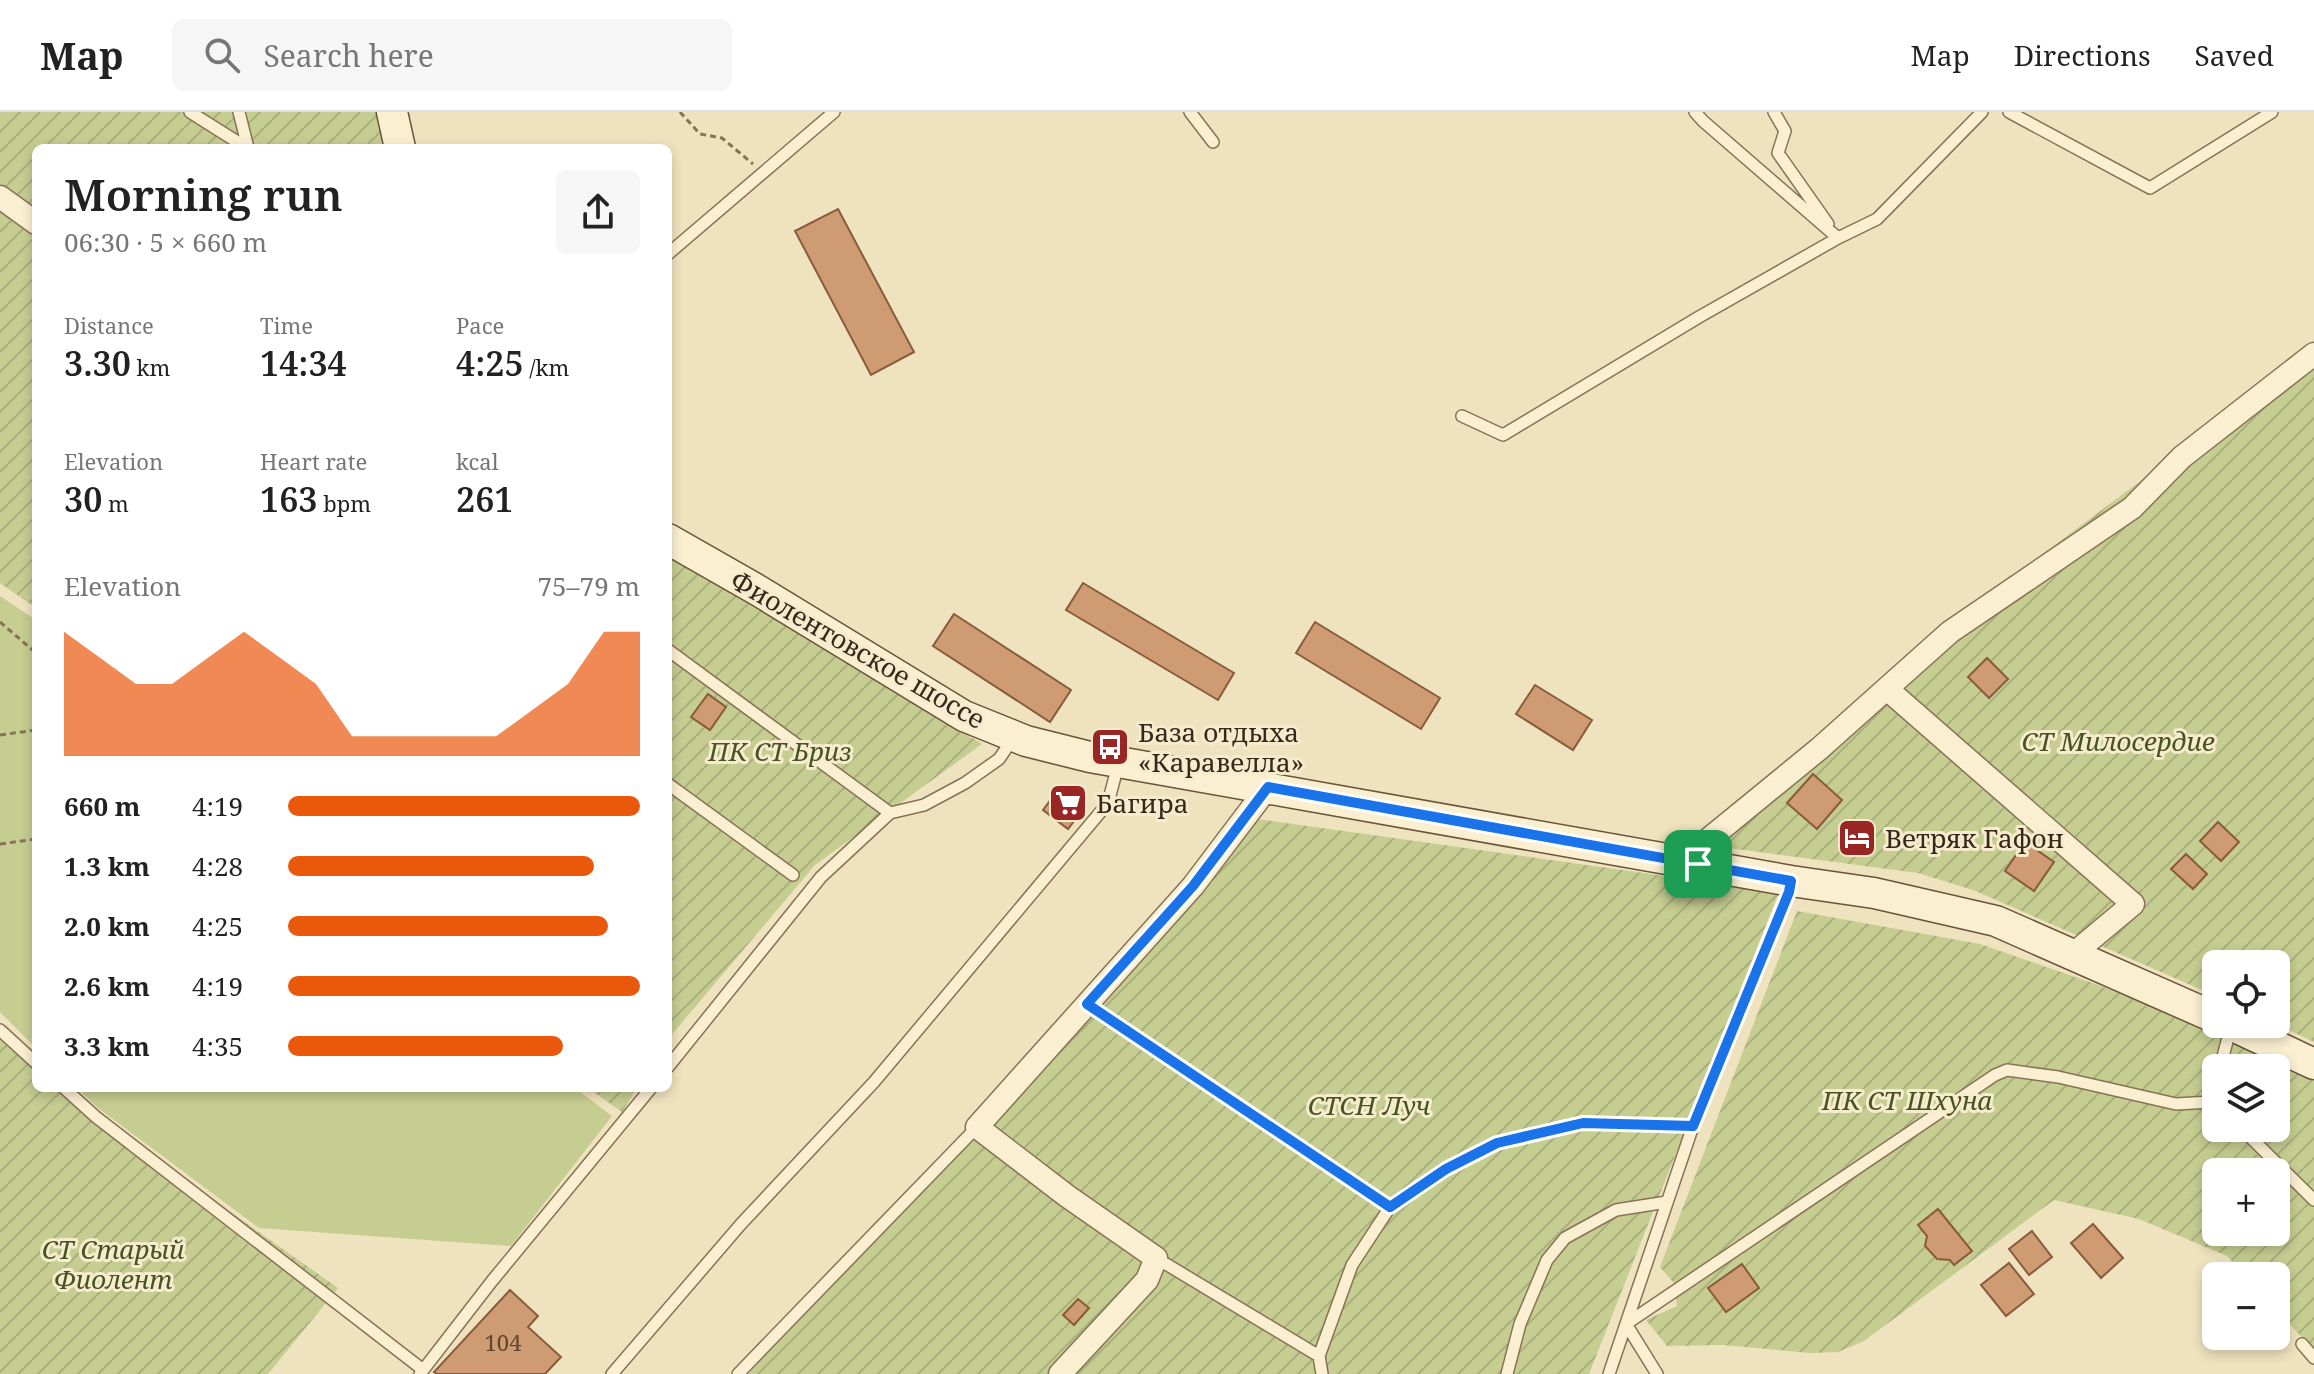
<!DOCTYPE html>
<html lang="en">
<head>
<meta charset="utf-8">
<style>
	:root { --surface:#fff; --page:#f6f6f6; --text:#222; --muted:#767676; --line:#e0e0e0; --accent:#ea580c }
	body { margin:0; font-family:"Noto Serif",serif; background:var(--page); color:var(--text); height:100vh; display:flex; flex-direction:column; font-size:30px; white-space:nowrap }
	* { box-sizing:border-box; margin:0 }
	p { font-size:26px; color:var(--muted) }
	.icon { flex:none; width:44px; height:44px; fill:none; stroke:currentColor; stroke-width:2; stroke-linecap:round; stroke-linejoin:round }
	.map { position:relative; flex:1; overflow:hidden }
	.side { position:absolute; left:32px; top:32px; width:640px; height:948px; display:flex; flex-direction:column; background:var(--surface); border-radius:12px; box-shadow:0 4px 12px #0003 }
	.side>* { flex:none }
	.fabs { position:absolute; left:2202px; top:838px; display:grid; gap:16px }
	.fabs a { display:grid; place-items:center; width:88px; height:88px; border-radius:12px; background:var(--surface); box-shadow:0 4px 12px #0003; font-size:40px }
	.pin { position:absolute; display:grid; place-items:center; width:68px; height:68px; color:#fff; margin:-34px; border-radius:16px; box-shadow:0 4px 12px #0006 }
	.round { display:grid; place-items:center; flex:none; width:84px; height:84px; border-radius:12px; background:var(--page) }
	.headline { display:flex; align-items:center; justify-content:space-between; height:136px; padding:0 32px }
	h1 { font-size:44px; font-weight:600; line-height:60px }
	.stats { display:grid; grid-template-columns:repeat(3,1fr); gap:12px; height:136px; padding:8px 32px }
	.stats div { display:grid; align-content:center }
	.stats b { font-size:34px; font-weight:600 }
	.stats small { font-size:22px; font-weight:400 }
	.stats p { font-size:22px }
	.chart { height:224px; padding:16px 32px }
	.chart p { display:flex; justify-content:space-between }
	.chart svg { width:100%; height:144px; margin-top:8px; fill:var(--accent); opacity:.7 }
	ul { padding:0 32px; list-style:none; font-size:26px }
	li { display:grid; grid-template-columns:128px 96px 1fr; align-items:center; height:60px }
	li i { height:20px; border-radius:10px; background:var(--accent) }
	header { display:flex; align-items:center; gap:48px; box-sizing:border-box; height:112px; padding:0 40px; background:var(--surface); border-bottom:2px solid var(--line) }
	header strong { font-size:38px }
	nav { display:flex; gap:44px; margin-inline-start:auto; font-size:28px }
	.search { width:560px; height:72px; background:var(--page); display:flex; align-items:center; gap:20px; box-sizing:border-box; padding:0 28px; border-radius:12px; color:var(--muted); font-size:30px }
	.map>svg:first-child { display:block }
</style>
</head>
<body>
<header>
<strong>Map</strong>
<div class="search"><svg class="icon" aria-label="search" viewBox="0 0 24 24"><circle cx="10" cy="10" r="6"/><path d="M15 15l6 6"/></svg>Search here</div>
<nav><a>Map</a><a>Directions</a><a>Saved</a></nav>
</header>
<div class="map">
<svg width="2314" height="1262" viewBox="0 0 2314 1262">
	<defs>
		<pattern id="garden-furrows" width="10" height="10" patternUnits="userSpaceOnUse" patternTransform="scale(2)"><rect width="10" height="10" fill="#c5cd91"/><path d="M-1 1l2-2M0 10L10 0M9 11l2-2" fill="none" stroke="#aab07c"/></pattern>
	</defs>
	<rect width="100%" height="100%" fill="#efe2be"/>
	<!-- grass -->
	<path fill="#c5cd91" d="M0 484 36 508V936L0 900Z
		M77 976H575L612 1004 511 1134 259 1116 98 996Z"/>
	<!-- garden -->
	<path fill="url(#garden-furrows)" fill-rule="evenodd" d="M0 0H385L394 36H36V496L0 471Z
		M2314 239V930L2276 912V852H2216V884L1973 778 1918 761 1698 732 1952 510Z
		M668 436 982 632 815 753 668 927Z
		M1258 707 1779 780 1589 1262H748L1104 891Z
		M1797 799 1980 832 2101 874 2177 905 2314 969V1239L2276 1197V1164H2246L2227 1144 2139 1107 2054 1088 1864 1229 1838 1240 1810 1241 1724 1233 1667 1234 1646 1208 1677 1194 1674 1171 1660 1155ZM2216 956H2276V1016H2216ZM2216 1060H2276V1120H2216Z
		M0 918 36 952V976H61L83 996 338 1176 268 1262H0Z
		M588 976H637L622 1000Z"/>
	<!-- building -->
	<path fill="#cf9b72" stroke="#885b3b" stroke-width="2" d="M838 97 914 240 871 263 795 119Z
		M1083 471 1234 561 1218 588 1066 498Z
		M954 502 1071 578 1050 610 933 534Z
		M1315 510 1440 586 1421 617 1296 541Z
		M1987 546 2008 567 1989 586 1968 565Z
		M1535 573 1592 608 1573 638 1516 602Z
		M708 582 726 595 710 618 691 605Z
		M1813 662 1842 688 1817 717 1787 691Z
		M1061 674 1086 693 1068 717 1043 698Z
		M2218 710 2239 730 2221 749 2200 729Z
		M2025 730 2054 750 2034 779 2005 759Z
		M2186 742 2207 762 2193 777 2171 757Z
		M1938 1097 1972 1139 1954 1153 1950 1148 1937 1147 1925 1134 1927 1124 1918 1113Z
		M2093 1112 2123 1146 2101 1166 2071 1131Z
		M2032 1119 2052 1145 2029 1163 2009 1137Z
		M2009 1151 2034 1182 2006 1204 1981 1173Z
		M1742 1152 1759 1176 1726 1200 1708 1176Z
		M510 1178 538 1204 528 1215 561 1245 545 1262H437L434 1260Z
		M1078 1187 1089 1196 1074 1213 1063 1203Z"/>
	<g fill="none" stroke-linecap="round" stroke-linejoin="round">
		<!-- lane casing -->
		<g stroke="#887256" stroke-width="14">
			<path id="lane" d="M190 0 247 36
				M239 0 248 36
				M1190 0 1213 30
				M1695 0 1703 9 1838 126
				M1774 0 1785 19 1778 41 1828 112
				M2009 0 2150 76 2272 0
				M668 142 834 0
				M1462 304 1503 323 1699 205 1838 126 1877 107 1982 0
				M668 538 890 701 924 693 965 671 999 647 1014 625
				M668 672 793 763
				M1087 892 1390 1095
				M0 918 36 951
				M668 955 821 765 890 701
				M2220 956 2231 914
				M64 976 96 1005 422 1257
				M2211 990 2216 971
				M2241 1016 2314 1088
				M1156 1146 1319 1244
				M2302 1232 2314 1246
				M420 1262 492 1169 651 976
				M612 1262 741 1112 874 970 1108 691 1118 653
				M738 1262 977 1015
				M1322 1262 1319 1244 1352 1153 1390 1095 1446 1057 1497 1031 1583 1011 1693 1014
				M1507 1262 1520 1212 1547 1148 1565 1126 1616 1098 1667 1090
				M1609 1262 1693 1014 1789 780 1791 769
				M1657 1262 1626 1212 1995 963 2007 958 2058 965 2176 992 2211 990 2216 994"/>
		</g>
		<!-- street casing -->
		<g stroke="#887256" stroke-width="25">
			<path id="street" d="M0 85 36 111
				M1887 577 2133 792 2072 843
				M1698 752 1704 731 1819 637 1950 520 2132 396 2182 345 2314 242
				M1060 1262 1147 1168 1156 1146 1067 1084 977 1015 1193 774 1268 675"/>
		</g>
		<!-- secondary casing -->
		<g stroke="#695339" stroke-width="33">
			<path id="secondary" d="M392 0 400 36
				M668 427 759 479 964 604 1026 629 1090 645 1791 769 1874 781 1996 809 2216 906
				M2229 912 2314 952"/>
		</g>
		<!-- path -->
		<path stroke="#887256" stroke-width="3" stroke-dasharray="6 4" stroke-linecap="butt" d="M680 0 700 22 722 26 753 52
			M0 510 36 541
			M0 623 36 618
			M0 732 36 727"/>
		<!-- lane -->
		<use href="#lane" stroke="#faefd1" stroke-width="11"/>
		<!-- street -->
		<use href="#street" stroke="#faefd1" stroke-width="22"/>
		<!-- secondary -->
		<use href="#secondary" stroke="#faefd1" stroke-width="30"/>
	</g>
	<g fill="none" stroke-linecap="round" stroke-linejoin="round">
		<!-- route casing -->
		<g stroke="#fff" stroke-width="16">
			<path id="route" d="M1268 675 1791 769 1789 780 1693 1014 1583 1011 1497 1031 1446 1057 1390 1095 1087 892 1193 774Z"/>
		</g>
		<!-- route -->
		<use href="#route" stroke="#1a73e8" stroke-width="10"/>
	</g>
	<!-- icons -->
	<defs>
		<g id="bus-square" transform="scale(2)"><rect x="-9" y="-9" width="18" height="18" rx="4" fill="#992624" stroke="#f6eccd"/><path d="M-5-6H5V4H4V6H2V4H-2V6H-4V4H-5ZM-3.5-4V0h7V-4ZM-3.5 1.2v1.5H-2V1.2ZM2 1.2v1.5H3.5V1.2Z" fill="#fff"/></g>
		<g id="supermarket-square" transform="scale(2)"><rect x="-9" y="-9" width="18" height="18" rx="4" fill="#992624" stroke="#f6eccd"/><path d="M-6-5.5h2.5l.6 2H6L4.5 2H-2.5L-4.4-4H-6ZM-1.5 3.2a1.3 1.3 0 1 0 .1 0ZM3 3.2a1.3 1.3 0 1 0 .1 0Z" fill="#fff"/></g>
		<g id="hotel-square" transform="scale(2)"><rect x="-9" y="-9" width="18" height="18" rx="4" fill="#992624" stroke="#f6eccd"/><path d="M-6-4.5h1.5V1H6V5H4.5V3h-9V5H-6ZM-4 0a1.8 1.8 0 1 1 3.6 0ZM.5 0V-2.5h3Q6-2.5 6 0Z" fill="#fff"/></g>
	</defs>
	<g fill-rule="evenodd">
		<use href="#bus-square" x="1110" y="635"/>
		<use href="#supermarket-square" x="1068" y="691"/>
		<use href="#hotel-square" x="1857" y="726"/>
	</g>
	<g text-anchor="middle" dominant-baseline="central" stroke-width="6" stroke-linejoin="round" paint-order="stroke">
		<!-- number labels -->
		<g font-size="22" fill="#5c4631">
			<text x="503" y="1230">104</text>
		</g>
		<!-- street labels -->
		<g font-size="26" fill="#36291b" stroke="#f6eccd">
			<text transform="translate(858 537) rotate(30)">Фиолентовское шоссе</text>
		</g>
		<!-- poi labels -->
		<g font-size="26" fill="#36291b" stroke="#f6eccd" text-anchor="start">
			<text x="1138" y="620">База отдыха<tspan x="1138" dy="30">«Каравелла»</tspan></text>
			<text x="1096" y="691">Багира</text>
			<text x="1885" y="726">Ветряк Гафон</text>
		</g>
		<!-- park labels -->
		<g font-size="26" font-style="italic" fill="#465421" stroke="#f6eccd">
			<text x="2118" y="629">СТ Милосердие</text>
			<text x="780" y="639">ПК СТ Бриз</text>
			<text x="1907" y="988">ПК СТ Шхуна</text>
			<text x="1369" y="993">СТСН Луч</text>
			<text x="113" y="1137">СТ Старый<tspan x="113" dy="30">Фиолент</tspan></text>
		</g>
	</g>
</svg>
<div class="fabs">
<a><svg class="icon" aria-label="locate" viewBox="0 0 24 24"><circle cx="12" cy="12" r="6"/><path d="M12 2v4M12 18v4M2 12h4M18 12h4"/></svg></a>
<a><svg class="icon" aria-label="layers" viewBox="0 0 24 24"><path d="M12 4l9 5-9 5-9-5zM3 14l9 5 9-5"/></svg></a>
<a>+</a>
<a>−</a>
</div>
<div class="pin" style="left:1698px;top:752px;background:#1e9e55"><svg class="icon" aria-label="arrive" viewBox="0 0 24 24"><path d="M6 21V4h12l-3 4 3 4H6"/></svg></div>
<section class="side">
<div class="headline"><div><h1>Morning run</h1><p>06:30 · 5 × 660 m</p></div><a class="round"><svg class="icon" aria-label="share" viewBox="0 0 24 24"><path d="M12 15V3M7 8l5-5 5 5M5 13v7h14v-7"/></svg></a></div>
<div class="stats">
<div><p>Distance</p><b>3.30<small> km</small></b></div>
<div><p>Time</p><b>14:34</b></div>
<div><p>Pace</p><b>4:25<small> /km</small></b></div>
</div>
<div class="stats">
<div><p>Elevation</p><b>30<small> m</small></b></div>
<div><p>Heart rate</p><b>163<small> bpm</small></b></div>
<div><p>kcal</p><b>261</b></div>
</div>
<div class="chart"><p><span>Elevation</span>75–79 m</p>
<svg viewBox="0 0 160 44" preserveAspectRatio="none"><path d="M0 44V6L10 14L20 22L30 22L40 14L50 6L60 14L70 22L80 38L90 38L100 38L110 38L120 38L130 30L140 22L150 6L160 6V44z"/></svg>
</div>
<ul>
<li><b>660 m</b>4:19<i style="width:100%"></i></li>
<li><b>1.3 km</b>4:28<i style="width:87%"></i></li>
<li><b>2.0 km</b>4:25<i style="width:91%"></i></li>
<li><b>2.6 km</b>4:19<i style="width:100%"></i></li>
<li><b>3.3 km</b>4:35<i style="width:78%"></i></li>
</ul>
</section>
</div>
</body>
</html>
